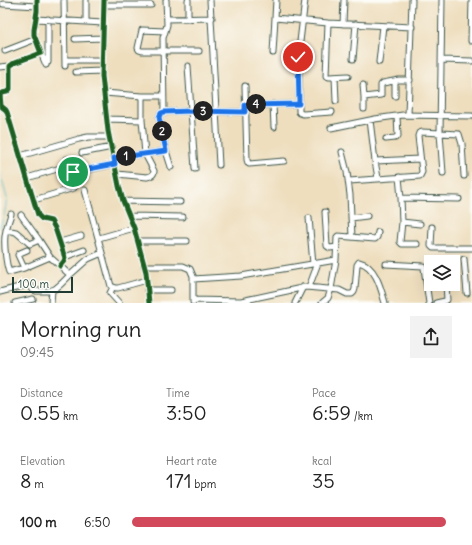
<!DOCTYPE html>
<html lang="en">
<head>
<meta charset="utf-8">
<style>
	:root { --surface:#fff; --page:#f2f2f2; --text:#222; --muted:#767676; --accent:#d1495b }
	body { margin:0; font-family:Delius,sans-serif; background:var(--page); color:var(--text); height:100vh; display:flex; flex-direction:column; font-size:15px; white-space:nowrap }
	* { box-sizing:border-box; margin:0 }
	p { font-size:13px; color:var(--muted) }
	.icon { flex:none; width:22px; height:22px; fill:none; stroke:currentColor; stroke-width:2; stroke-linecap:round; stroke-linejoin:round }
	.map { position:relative; height:303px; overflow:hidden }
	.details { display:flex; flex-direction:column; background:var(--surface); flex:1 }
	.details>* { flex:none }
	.fabs { position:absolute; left:424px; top:255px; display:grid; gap:8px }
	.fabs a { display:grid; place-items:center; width:36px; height:36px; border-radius:0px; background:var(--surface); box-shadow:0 4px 16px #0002; font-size:20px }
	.scale { position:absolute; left:12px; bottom:10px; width:61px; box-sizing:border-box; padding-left:4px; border:2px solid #1f3d34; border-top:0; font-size:11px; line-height:14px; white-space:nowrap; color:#1f3d34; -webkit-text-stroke:3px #fdfcf7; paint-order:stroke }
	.pin { position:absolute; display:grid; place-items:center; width:34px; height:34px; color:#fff; margin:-17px; border:2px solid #fff; border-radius:50%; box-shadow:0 1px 4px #0007 }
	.km { position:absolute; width:20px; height:20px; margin:-10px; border-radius:50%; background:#222; color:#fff; font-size:11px; line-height:20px; text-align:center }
	.round { display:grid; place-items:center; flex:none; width:42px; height:42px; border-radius:0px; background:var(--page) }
	.summary { display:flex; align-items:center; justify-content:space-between; height:68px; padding:0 20px }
	h1 { font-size:22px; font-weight:600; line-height:30px }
	.metrics { display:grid; grid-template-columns:repeat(3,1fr); gap:6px; height:68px; padding:4px 20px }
	.metrics div { display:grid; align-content:center }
	.metrics b { font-size:20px; font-weight:600 }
	.metrics small { font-size:11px; font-weight:400 }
	.metrics p { font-size:11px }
	ul { padding:0 20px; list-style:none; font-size:13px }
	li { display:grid; grid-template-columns:64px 48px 1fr; align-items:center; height:30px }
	li i { height:10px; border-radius:5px; background:var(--accent) }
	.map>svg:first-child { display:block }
</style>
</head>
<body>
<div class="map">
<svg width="472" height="303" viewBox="0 0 472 303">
	<rect width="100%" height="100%" fill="#fdfcf7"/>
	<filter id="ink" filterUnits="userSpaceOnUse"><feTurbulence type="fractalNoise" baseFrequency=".025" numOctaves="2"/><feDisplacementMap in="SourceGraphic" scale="8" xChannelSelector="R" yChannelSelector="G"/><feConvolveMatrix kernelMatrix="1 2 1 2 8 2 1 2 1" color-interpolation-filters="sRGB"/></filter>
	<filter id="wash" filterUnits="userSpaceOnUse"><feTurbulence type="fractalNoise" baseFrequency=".012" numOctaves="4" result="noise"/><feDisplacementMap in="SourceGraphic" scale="16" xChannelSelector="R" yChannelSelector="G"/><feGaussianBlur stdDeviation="0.9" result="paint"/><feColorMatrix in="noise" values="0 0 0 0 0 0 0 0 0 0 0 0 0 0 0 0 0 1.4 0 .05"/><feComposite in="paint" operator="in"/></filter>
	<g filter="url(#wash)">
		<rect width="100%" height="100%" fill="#eedebe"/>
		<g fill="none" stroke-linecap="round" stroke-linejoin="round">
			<!-- stream -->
			<path stroke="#39abb4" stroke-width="1" d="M0 173 7 198 4 217 0 227"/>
		</g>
	</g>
	<g filter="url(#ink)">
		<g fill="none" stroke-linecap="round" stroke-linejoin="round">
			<!-- street casing -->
			<g stroke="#3e5549" stroke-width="7">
				<path id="street" d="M37 0V11L34 30V35L41 53 14 63 10 66V89L7 92 2 93 0 94 1 106 6 110 7 112 38 215 42 219 51 221 55 228 65 258 64 261 60 266
					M64 0 65 66
					M86 0V22
					M104 0 102 76 108 131 119 186 123 201 134 228 146 272 149 303
					M166 0 167 25 163 38 164 112 192 111 245 112
					M188 0V19
					M210 0 219 165
					M305 0 299 50V112L300 113 303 114 332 112
					M442 0 440 133 443 173
					M3 4 37 6
					M104 5H151
					M275 18 328 23 412 27
					M36 19 103 23
					M167 19 212 18
					M328 23 326 76 329 77 348 76
					M343 24 344 0
					M165 31 142 30 138 48 139 50 142 51H199
					M75 39 103 38
					M471 41 472 0
					M5 51 36 39
					M41 53 46 65
					M273 53 276 0
					M353 59 356 24
					M65 60H102
					M442 60 472 61
					M48 62V19
					M379 62 383 26
					M188 66 195 169
					M0 67 10 66
					M76 72 102 71
					M335 77 336 101
					M363 85 364 97
					M245 86 247 160 248 163 249 164 284 161
					M104 93 142 96
					M395 96V81
					M273 104 274 127
					M245 105 299 104
					M364 109V97L381 95V85L383 83 399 80H410
					M408 115 412 0
					M107 119 142 120
					M370 120 375 161
					M331 128 375 119 403 115 472 116
					M386 139 395 138 398 136 397 116
					M166 151 171 167
					M342 152 347 172 350 195 352 237
					M82 153 112 147
					M20 156 79 139 88 137H109
					M114 158 166 151 159 117 161 113 164 112
					M67 159 70 169 71 172 73 173 115 164
					M117 174 147 177C151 176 154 175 154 171L145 154 142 120V96H163
					M399 177 401 198
					M27 178 57 169
					M378 178 375 161 420 159
					M349 181 420 176 422 172 418 136 419 133 422 132 459 134 462 144 464 176
					M85 190 111 286 116 288H118L147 280
					M34 200 74 188 76 184V172
					M123 201 180 202
					M325 212 327 246 330 248 337 247
					M11 214C9 221 6 228 5 236 4 245 6 264 9 272L24 268 50 257
					M21 215 39 240 50 257 70 275
					M130 216 183 217
					M309 218 313 264
					M351 218 367 216
					M402 222 420 224
					M432 227 431 246 433 248H472
					M6 230 16 232 30 244 39 240
					M99 238 134 228
					M138 241H187
					M60 242 81 236
					M417 244H402L400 242 402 222 401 198 459 199
					M65 257 84 250
					M464 259 467 293
					M386 264 423 266 424 268 429 303
					M144 266H183L190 269 193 276V302
					M24 268 18 255 20 253 27 250
					M193 279 241 276 336 260
					M113 287 110 293 119 303
					M309 287 318 263
					M147 290H171
					M0 292 27 285H30L33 290 36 291H48L55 289 61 284 70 275 88 259 102 253
					M193 300 241 301 306 287 339 290 347 294H352L354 292 355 289 357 265 359 262C376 266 381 289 385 303
					M15 303 33 299
					M51 303 52 290
					M295 303 303 287
					M322 303 328 298 331 289 336 260 337 237 338 236 375 239 377 237 378 232
					M436 303 445 301 447 300 446 284"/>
			</g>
			<!-- street -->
			<use href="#street" stroke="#fff" stroke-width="5"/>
			<!-- cycleway casing -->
			<g stroke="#fdfcf7" stroke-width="8">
				<path id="cycleway" d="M37 0V11L34 30V35L41 53 14 63 10 66V89L7 92 2 93 0 94 1 106 6 110 7 112 38 215 42 219 51 221 55 228 65 258 64 261 60 266
					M104 0 102 76 108 131 119 186 123 201 134 228 146 272 149 303"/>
			</g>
			<!-- cycleway -->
			<use href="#cycleway" stroke="#1b5e20" stroke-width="5"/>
		</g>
	</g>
	<g fill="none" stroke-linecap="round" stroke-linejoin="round" filter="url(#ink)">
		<!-- route casing -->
		<g stroke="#fff" stroke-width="8">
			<path id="route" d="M73 172 115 164 114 158 166 151 159 117 161 113 164 112 192 111 245 112V105L299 104 298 57"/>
		</g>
		<!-- route -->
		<use href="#route" stroke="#1a73e8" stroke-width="5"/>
	</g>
</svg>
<div class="fabs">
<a><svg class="icon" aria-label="layers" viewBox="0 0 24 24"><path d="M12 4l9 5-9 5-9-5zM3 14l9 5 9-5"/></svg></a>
</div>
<div class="scale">100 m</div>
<div class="pin" style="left:73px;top:172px;background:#1e9e55"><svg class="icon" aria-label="arrive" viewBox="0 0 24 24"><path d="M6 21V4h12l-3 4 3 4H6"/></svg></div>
<div class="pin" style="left:298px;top:57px;background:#d93025"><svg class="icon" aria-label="check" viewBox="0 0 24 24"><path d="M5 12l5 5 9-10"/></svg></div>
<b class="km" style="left:126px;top:156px">1</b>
<b class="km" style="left:162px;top:131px">2</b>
<b class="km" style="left:203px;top:111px">3</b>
<b class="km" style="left:256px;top:104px">4</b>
</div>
<section class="details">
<div class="summary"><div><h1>Morning run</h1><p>09:45</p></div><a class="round"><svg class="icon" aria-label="share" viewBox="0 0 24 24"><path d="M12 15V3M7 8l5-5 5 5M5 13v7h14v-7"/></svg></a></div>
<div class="metrics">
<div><p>Distance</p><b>0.55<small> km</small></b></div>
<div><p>Time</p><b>3:50</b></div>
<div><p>Pace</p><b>6:59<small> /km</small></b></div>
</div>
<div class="metrics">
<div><p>Elevation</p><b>8<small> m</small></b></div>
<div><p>Heart rate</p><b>171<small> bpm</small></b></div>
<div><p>kcal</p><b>35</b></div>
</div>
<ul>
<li><b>100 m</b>6:50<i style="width:98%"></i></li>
</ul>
</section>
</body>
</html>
